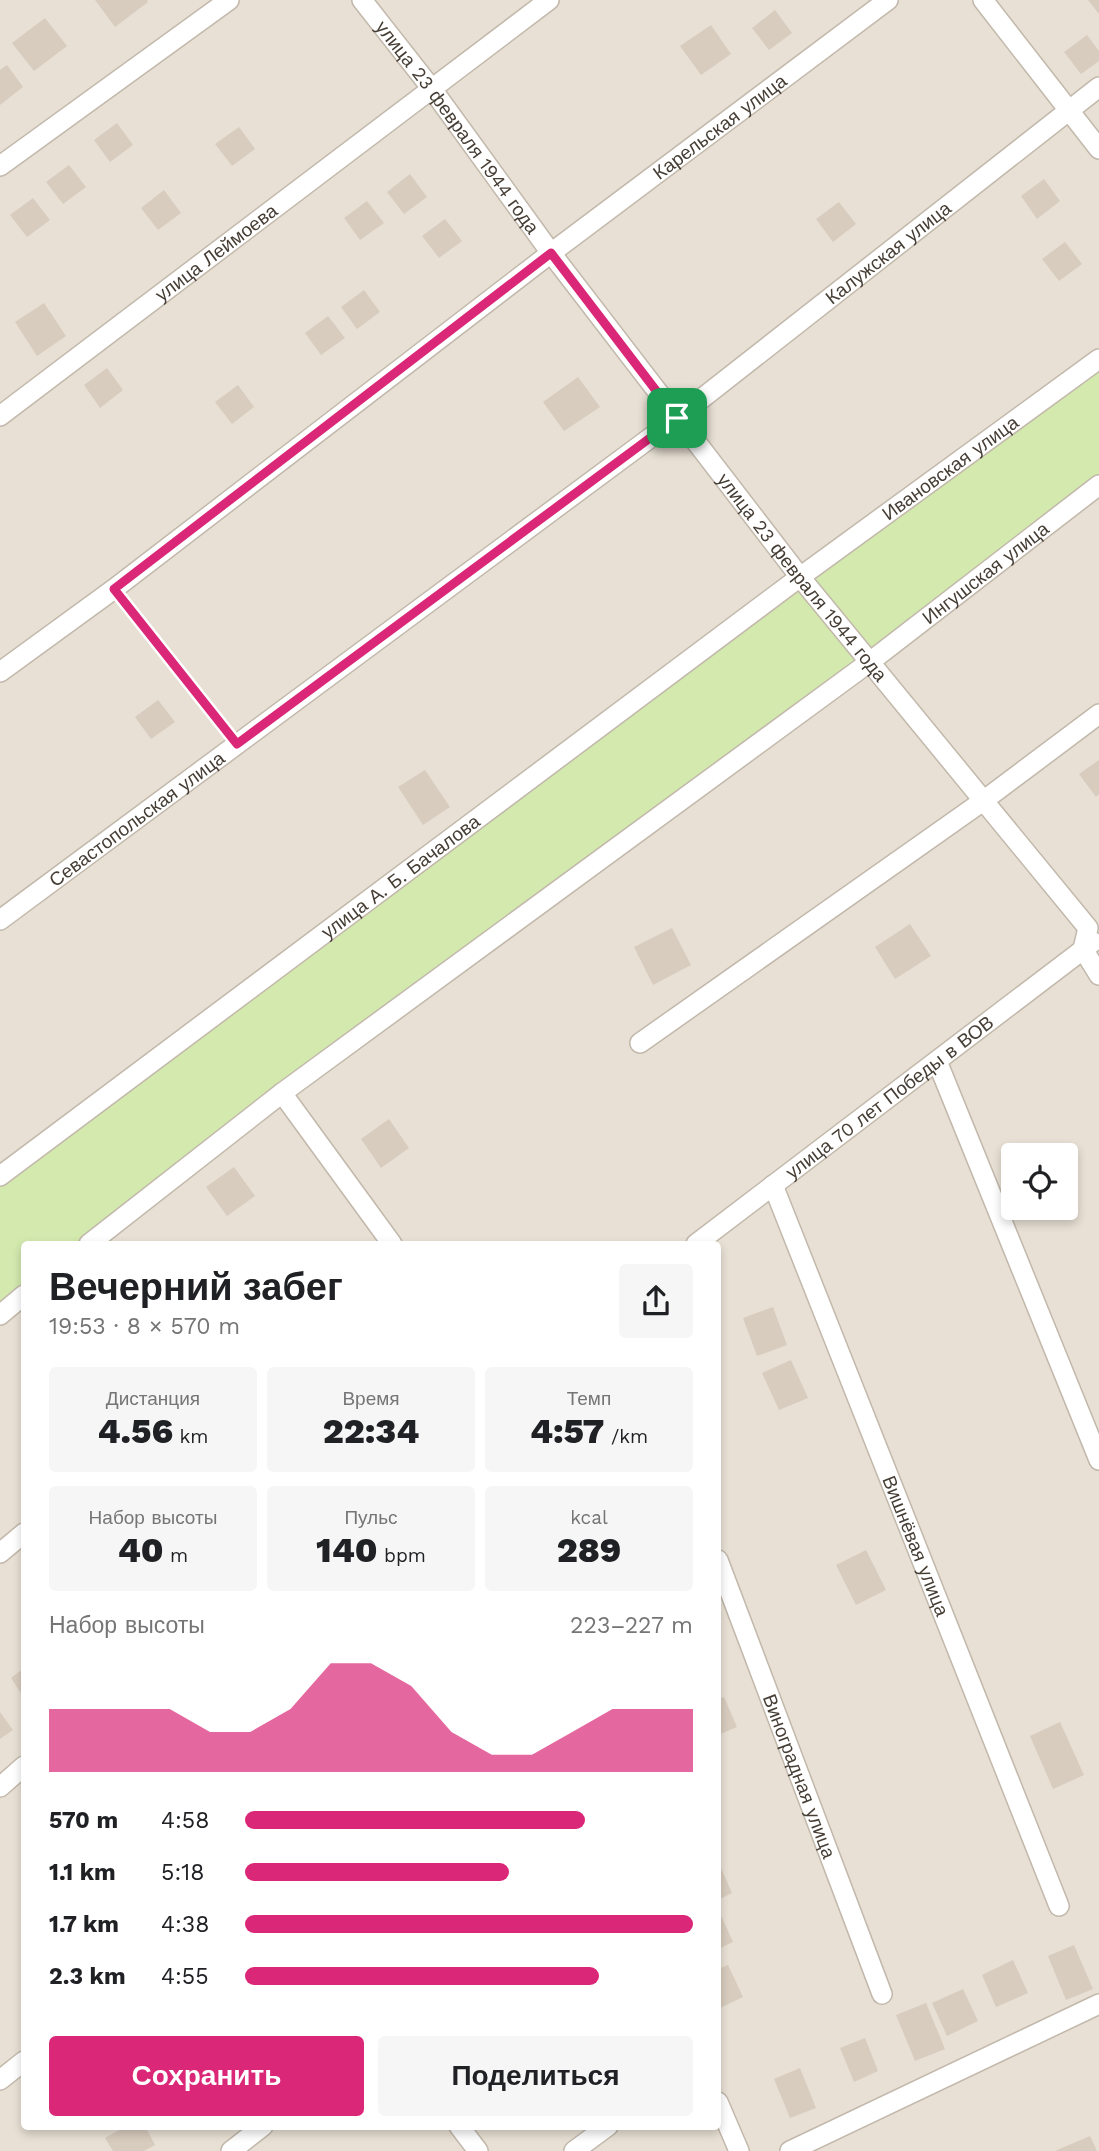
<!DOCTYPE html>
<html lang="ru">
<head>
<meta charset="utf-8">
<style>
	:root { --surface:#fff; --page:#f6f6f6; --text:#202124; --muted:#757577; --accent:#db2777 }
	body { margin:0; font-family:"Work Sans",sans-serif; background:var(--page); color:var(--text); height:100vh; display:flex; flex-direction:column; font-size:26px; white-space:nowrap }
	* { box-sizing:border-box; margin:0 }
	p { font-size:23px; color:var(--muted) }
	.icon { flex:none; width:38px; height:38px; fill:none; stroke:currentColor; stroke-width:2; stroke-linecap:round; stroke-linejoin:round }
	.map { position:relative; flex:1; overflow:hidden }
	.drawer { position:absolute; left:21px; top:1241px; width:700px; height:889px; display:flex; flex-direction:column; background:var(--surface); border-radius:7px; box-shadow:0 4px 10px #0003 }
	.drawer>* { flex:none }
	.buttons { position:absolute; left:1001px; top:1143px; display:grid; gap:14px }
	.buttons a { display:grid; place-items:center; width:77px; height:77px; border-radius:7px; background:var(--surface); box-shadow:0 4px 10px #0003; font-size:35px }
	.pin { position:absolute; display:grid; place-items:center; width:60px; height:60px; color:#fff; margin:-30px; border-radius:14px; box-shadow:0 4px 10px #0006 }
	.round { display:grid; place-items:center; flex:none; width:74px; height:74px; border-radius:7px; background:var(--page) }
	.summary { display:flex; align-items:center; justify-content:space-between; height:119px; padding:0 28px }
	h1 { font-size:38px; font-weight:800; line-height:52px }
	.figures { display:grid; grid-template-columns:repeat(3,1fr); gap:10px; height:119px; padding:7px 28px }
	.figures div { display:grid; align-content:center; border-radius:7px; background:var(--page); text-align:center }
	.figures b { font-size:35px; font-weight:800 }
	.figures small { font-size:19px; font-weight:400 }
	.figures p { font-size:19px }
	.chart { height:196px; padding:14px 28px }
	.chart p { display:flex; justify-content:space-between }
	.chart svg { width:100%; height:126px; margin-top:7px; fill:var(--accent); opacity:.7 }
	.primary-button { display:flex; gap:14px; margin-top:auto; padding:14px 28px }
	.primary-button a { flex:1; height:80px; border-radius:7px; background:var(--accent); color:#fff; font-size:28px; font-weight:800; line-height:80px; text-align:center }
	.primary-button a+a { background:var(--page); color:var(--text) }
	ul { padding:0 28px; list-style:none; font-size:23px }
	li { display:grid; grid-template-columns:112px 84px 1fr; align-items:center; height:52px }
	li i { height:18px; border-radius:9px; background:var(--accent) }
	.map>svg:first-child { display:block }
</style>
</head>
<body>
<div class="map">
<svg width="1099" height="2151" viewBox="0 0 1099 2151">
	<rect width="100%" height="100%" fill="#f3eee6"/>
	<!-- residential -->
	<path fill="#e8e0d4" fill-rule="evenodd" d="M0 0H1099V2151H0ZM1013 1155H1066V1208H1013ZM24 1244H718V2126H24Z"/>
	<!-- green -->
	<path fill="#d3e9ae" d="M1099 359V485L871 661 98 1244H24V1299L0 1318V1176Z"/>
	<!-- building -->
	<path fill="#d8ccbe" d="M95 0H147L148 2 115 27Z
		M1088 0H1099V14Z
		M775 10 792 33 769 50 752 28Z
		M45 18 67 46 34 71 12 43Z
		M711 25 731 54 701 75 680 46Z
		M1087 35 1099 51V61L1081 74 1064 52Z
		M7 65 23 87 0 105V70Z
		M117 123 133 145 110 162 94 140Z
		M239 127 255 149 232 166 215 144Z
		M69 165 86 187 63 204 46 182Z
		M410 174 427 197 404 214 387 192Z
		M1044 179 1060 201 1037 219 1021 196Z
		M164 190 181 213 158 230 141 208Z
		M33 198 50 220 27 237 10 215Z
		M367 201 384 223 360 240 344 218Z
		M839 202 856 224 833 242 816 219Z
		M445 219 462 241 439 258 422 236Z
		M1065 242 1082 264 1059 281 1042 259Z
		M364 290 380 312 357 329 341 307Z
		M44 303 66 336 37 356 15 322Z
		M328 316 345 338 321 355 305 333Z
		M107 368 123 390 100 408 84 385Z
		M578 377 600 407 564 431 543 402Z
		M238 385 254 407 232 424 215 402Z
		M158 700 175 722 151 739 135 717Z
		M1099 760V794L1096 797 1079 774Z
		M425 770 450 807 423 825 398 787Z
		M910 924 931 956 895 979 875 947Z
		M672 928 691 965 653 985 634 947Z
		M389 1119 409 1148 381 1168 361 1139Z
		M234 1167 255 1196 227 1216 206 1187Z
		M773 1307 787 1345 757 1356 743 1318Z
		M791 1360 808 1398 779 1410 762 1373Z
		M866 1550 886 1590 856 1605 836 1565Z
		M24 1668V1698L11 1678Z
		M724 1697 737 1727 718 1735V1699Z
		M0 1712 13 1730 0 1739Z
		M1060 1722 1084 1775 1053 1789 1030 1736Z
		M718 1861 732 1893 718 1900Z
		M718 1909 733 1942 718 1949Z
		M1074 1945 1093 1989 1066 2000 1048 1956Z
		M1013 1960 1028 1993 996 2007 982 1975Z
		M728 1965 743 1997 718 2009V1969Z
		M963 1989 978 2021 947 2036 932 2003Z
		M926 2003 945 2049 915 2061 896 2015Z
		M865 2038 878 2071 854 2082 840 2048Z
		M800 2068 816 2108 790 2118 774 2079Z
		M126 2126H145L155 2145 144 2151H113L105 2138Z
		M1090 2136 1097 2151H1055Z"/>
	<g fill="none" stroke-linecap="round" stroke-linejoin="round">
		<!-- minor casing -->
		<g stroke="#c2b8ab" stroke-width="22">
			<g id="minor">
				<path id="s1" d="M362 0 432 89 551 253 800 577 1088 928 1083 949"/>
				<path d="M983 0 1099 149"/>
				<path d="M0 166 229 0"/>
				<path id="s2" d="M0 416 549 0"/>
				<path id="s3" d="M0 672 114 589 551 253 888 0"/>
				<path id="s4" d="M0 920 677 418 1099 87"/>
				<path d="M1083 949 1099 975"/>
				<path d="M640 1043 983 801 1099 714"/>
				<path d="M937 1061 1099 1460"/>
				<path d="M282 1093 392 1244"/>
				<path id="s5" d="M0 1176 800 577 1099 359"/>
				<path id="s6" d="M773 1185 1059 1906"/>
				<path id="s7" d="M89 1244 282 1093 871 661 1099 485"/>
				<path id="s8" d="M696 1244 1093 942"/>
				<path d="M0 1315 24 1295"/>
				<path d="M0 1553 24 1533"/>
				<path id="s9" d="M718 1560 882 1994"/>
				<path d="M0 1787 24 1766"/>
				<path d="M0 2080 24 2061"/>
				<path d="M718 2102 739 2151"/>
				<path d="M459 2126 478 2151"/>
				<path d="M231 2151 263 2126"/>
				<path d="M574 2151 608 2126"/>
				<path d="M790 2151 1099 2004"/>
			</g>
		</g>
		<!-- path -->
		<path stroke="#c1b099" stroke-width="3.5" stroke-dasharray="3.5 3.5" stroke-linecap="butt" d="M124 602 226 730"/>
		<!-- minor -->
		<use href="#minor" stroke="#fff" stroke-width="19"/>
	</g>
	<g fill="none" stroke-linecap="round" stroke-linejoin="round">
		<!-- route casing -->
		<g stroke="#fff" stroke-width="14">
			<path id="route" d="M551 253 677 418 237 744 114 589Z"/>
		</g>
		<!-- route -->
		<use href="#route" stroke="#db2777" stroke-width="9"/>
	</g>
	<g text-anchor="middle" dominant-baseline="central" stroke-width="6" stroke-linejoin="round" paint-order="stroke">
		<!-- street labels -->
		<g font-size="19" fill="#463e35" stroke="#fff">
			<text stroke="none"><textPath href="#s1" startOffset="159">улица 23 февраля 1944 года</textPath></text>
			<text stroke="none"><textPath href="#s3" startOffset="903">Карельская улица</textPath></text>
			<text stroke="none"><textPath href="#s4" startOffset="1111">Калужская улица</textPath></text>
			<text stroke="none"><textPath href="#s2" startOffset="271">улица Леймоева</textPath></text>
			<text stroke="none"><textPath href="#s5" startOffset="1185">Ивановская улица</textPath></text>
			<text stroke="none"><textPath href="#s7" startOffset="1120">Ингушская улица</textPath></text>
			<text stroke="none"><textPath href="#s1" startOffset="726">улица 23 февраля 1944 года</textPath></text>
			<text stroke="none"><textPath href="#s4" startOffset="170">Севастопольская улица</textPath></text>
			<text stroke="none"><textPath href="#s5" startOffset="500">улица А. Б. Бачалова</textPath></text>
			<text stroke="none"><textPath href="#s8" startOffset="243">улица 70 лет Победы в ВОВ</textPath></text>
			<text stroke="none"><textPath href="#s6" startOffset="388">Вишнёвая улица</textPath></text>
			<text stroke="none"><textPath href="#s9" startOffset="231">Виноградная улица</textPath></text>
		</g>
	</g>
</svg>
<div class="buttons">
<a><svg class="icon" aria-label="locate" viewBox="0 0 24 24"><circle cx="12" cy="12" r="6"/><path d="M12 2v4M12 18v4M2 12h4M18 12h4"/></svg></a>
</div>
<div class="pin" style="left:677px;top:418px;background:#1e9e55"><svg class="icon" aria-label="arrive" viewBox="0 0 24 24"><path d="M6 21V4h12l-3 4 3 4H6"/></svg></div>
<section class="drawer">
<div class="summary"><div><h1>Вечерний забег</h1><p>19:53 · 8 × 570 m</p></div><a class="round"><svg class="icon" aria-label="share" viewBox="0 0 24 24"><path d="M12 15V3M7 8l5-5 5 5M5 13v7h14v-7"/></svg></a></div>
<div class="figures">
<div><p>Дистанция</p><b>4.56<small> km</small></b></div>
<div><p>Время</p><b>22:34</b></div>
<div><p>Темп</p><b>4:57<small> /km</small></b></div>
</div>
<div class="figures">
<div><p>Набор высоты</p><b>40<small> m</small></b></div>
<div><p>Пульс</p><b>140<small> bpm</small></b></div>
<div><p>kcal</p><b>289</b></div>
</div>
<div class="chart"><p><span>Набор высоты</span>223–227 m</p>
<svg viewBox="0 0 160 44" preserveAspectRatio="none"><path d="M0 44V22L10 22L20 22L30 22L40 30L50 30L60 22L70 6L80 6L90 14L100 30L110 38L120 38L130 30L140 22L150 22L160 22V44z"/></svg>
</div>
<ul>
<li><b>570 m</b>4:58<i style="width:76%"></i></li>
<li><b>1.1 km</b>5:18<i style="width:59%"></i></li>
<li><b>1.7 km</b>4:38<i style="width:100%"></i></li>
<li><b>2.3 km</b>4:55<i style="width:79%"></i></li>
</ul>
<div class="primary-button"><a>Сохранить</a><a>Поделиться</a></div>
</section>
</div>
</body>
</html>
